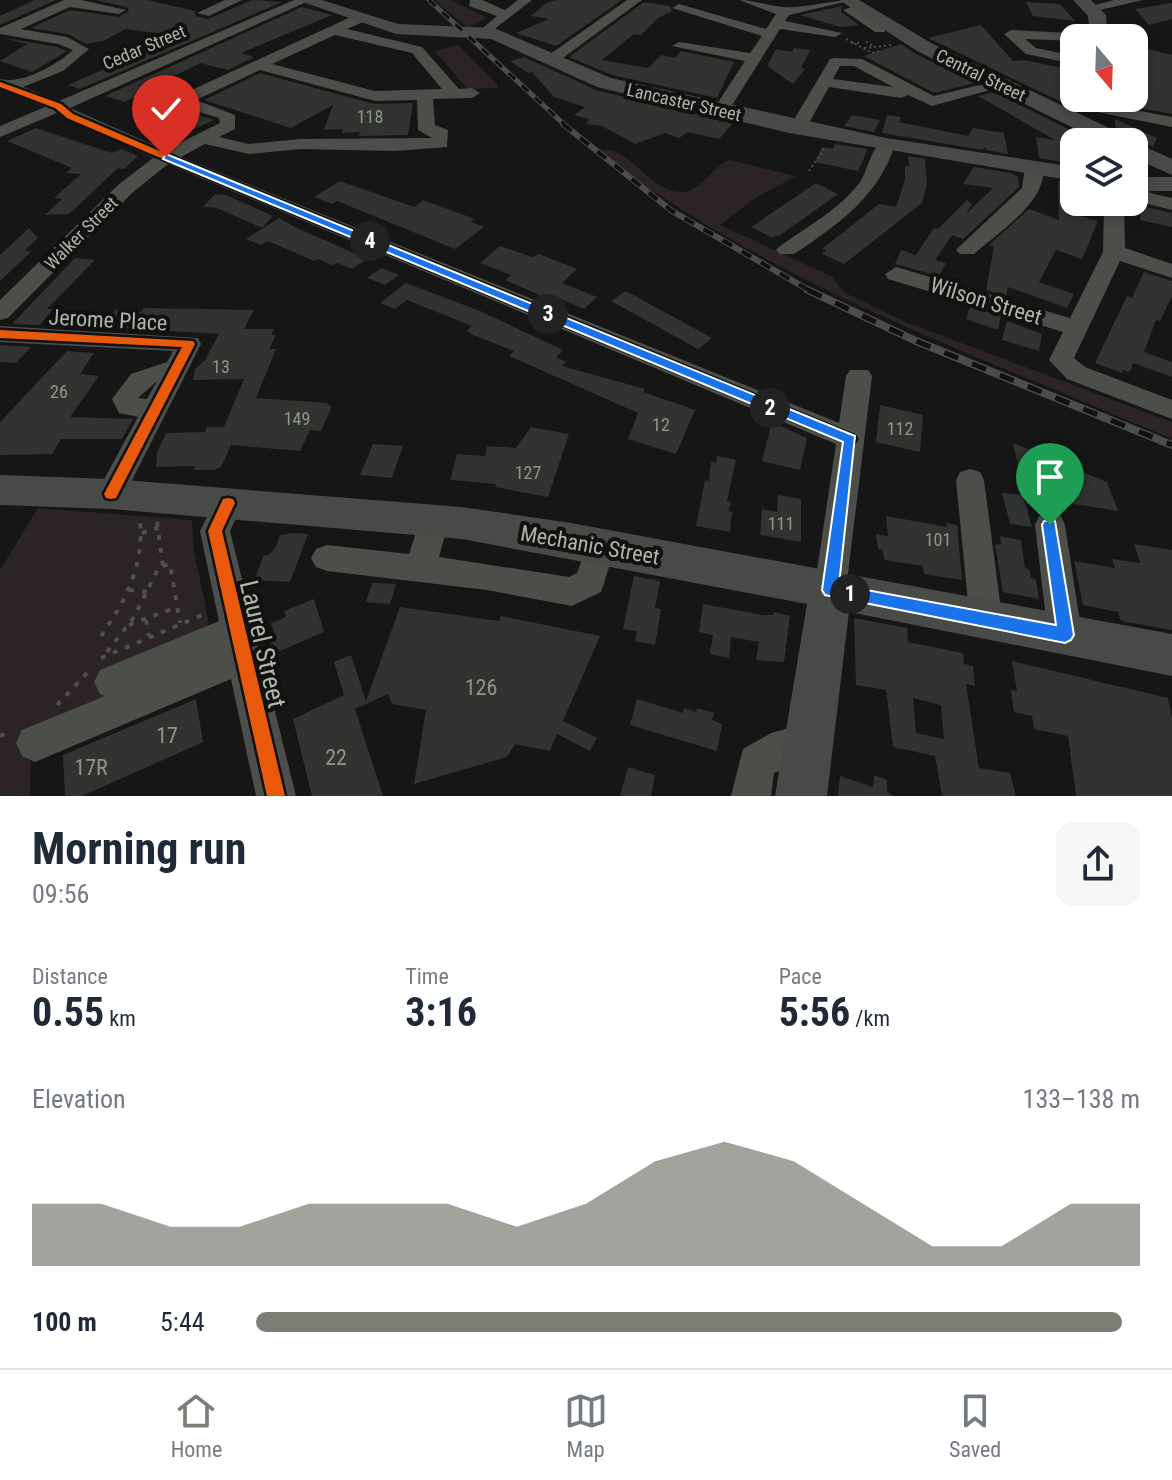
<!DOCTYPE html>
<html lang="en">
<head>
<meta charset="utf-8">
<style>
	:root { --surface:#fff; --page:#f6f6f7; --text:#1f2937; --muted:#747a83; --line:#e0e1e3; --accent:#7a7e74 }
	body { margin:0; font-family:"Roboto Condensed",sans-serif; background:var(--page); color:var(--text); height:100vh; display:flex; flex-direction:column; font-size:30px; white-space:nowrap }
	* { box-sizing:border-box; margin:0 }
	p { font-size:26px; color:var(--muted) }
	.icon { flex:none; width:44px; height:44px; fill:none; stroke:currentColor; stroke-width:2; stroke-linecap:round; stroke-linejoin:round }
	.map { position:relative; height:796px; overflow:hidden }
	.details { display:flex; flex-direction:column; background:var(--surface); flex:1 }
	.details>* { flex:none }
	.needle { width:52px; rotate:161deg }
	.controls { position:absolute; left:1060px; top:24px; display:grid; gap:16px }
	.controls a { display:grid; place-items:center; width:88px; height:88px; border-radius:16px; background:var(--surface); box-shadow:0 4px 12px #0003; font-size:40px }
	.pin { position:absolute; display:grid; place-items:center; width:68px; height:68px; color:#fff; margin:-82px -34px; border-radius:50% 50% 50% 0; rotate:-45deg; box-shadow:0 0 8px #0007 }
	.pin .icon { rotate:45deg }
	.km { position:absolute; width:40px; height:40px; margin:-20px; border-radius:50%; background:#222; color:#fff; font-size:22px; line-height:40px; text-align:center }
	.round { display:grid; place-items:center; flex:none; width:84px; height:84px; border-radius:16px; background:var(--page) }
	.overview { display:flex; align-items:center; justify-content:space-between; height:136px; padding:0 32px }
	h1 { font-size:44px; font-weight:700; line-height:60px }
	.stats { display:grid; grid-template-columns:repeat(3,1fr); gap:12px; height:136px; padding:8px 32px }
	.stats div { display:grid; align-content:center }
	.stats b { font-size:40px; font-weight:700 }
	.stats small { font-size:22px; font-weight:400 }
	.stats p { font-size:22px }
	.chart { height:224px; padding:16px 32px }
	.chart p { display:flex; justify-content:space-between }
	.chart svg { width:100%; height:144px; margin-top:8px; fill:var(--accent); opacity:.7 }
	ul { padding:0 32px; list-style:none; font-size:26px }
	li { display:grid; grid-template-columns:128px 96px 1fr; align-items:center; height:60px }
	li i { height:20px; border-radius:10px; background:var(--accent) }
	.dock { display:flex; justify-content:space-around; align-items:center; height:112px; border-top:2px solid var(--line); background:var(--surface); font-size:22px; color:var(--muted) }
	.dock a { display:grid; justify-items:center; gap:4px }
	.dock .selected { color:var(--accent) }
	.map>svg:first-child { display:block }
</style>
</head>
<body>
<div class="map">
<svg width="1172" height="796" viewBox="0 0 1172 796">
	<rect width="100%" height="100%" fill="#151615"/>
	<!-- green -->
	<path fill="#2b2325" d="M434 0H451L487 18 468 28Z
		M458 45 497 84 498 88 467 89 435 51Z
		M601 150C632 147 650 194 683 192 701 190 712 168 729 160L796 176 754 199 720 225 831 276 845 293 908 323 1172 422V439C997 363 817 301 658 194 641 183 610 167 601 150Z
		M38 508 192 520 194 550 216 658 31 734 30 796H0V570Z"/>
	<!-- building -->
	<path fill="#313330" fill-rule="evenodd" d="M35 0H56L0 25V16Z
		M95 0H148L195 11 196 16 208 19 253 0 282 2 80 89 68 85 179 36 126 29 103 41 86 44 68 34 31 28 70 10 119 17 129 11 127 7Z
		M556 0H622L556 46 516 33 549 19 531 16 546 3Z
		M644 2 670 6 672 11 658 18 641 35 634 34 602 60 648 68 661 55 675 58 681 51 734 62 717 98 612 75 569 57Z
		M1026 2 1060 4 1075 21 1033 16Z
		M1172 3V19L1149 25 1135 9Z
		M842 6 841 12 859 25 840 27 800 15Z
		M302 7 332 15 241 53 254 57 228 70 200 63 125 102 105 96Z
		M981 25 1013 61 1023 60 1074 70V108L928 38Z
		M0 37 57 47 67 51 32 72 0 61 27 44Z
		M901 44 916 54 975 83 934 93 864 56Z
		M1139 47 1172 55V114L1134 107V67H1138Z
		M794 48 810 50 801 68 805 69 793 84 767 66 776 49 792 52Z
		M524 57 596 90 733 123 719 139 688 132 679 138 665 133 635 144 602 126 586 124 589 119 574 115 585 107 554 97 532 72 528 73 510 61Z
		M260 73 374 104 413 103 408 135 359 136 360 132 342 133 343 129 324 130 333 105 291 128 204 100Z
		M994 92 1074 132V164L1039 158 1036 137 1055 140 978 96Z
		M183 109 185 111 214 120 194 129 164 118Z
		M852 115 880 120 874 132 844 126Z
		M887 115 901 117 899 122 968 136 973 128 1004 133 1008 154 986 150 985 147 982 150 882 133Z
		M1115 119 1157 138 1153 147 1115 127Z
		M36 128 112 153 121 149 138 156 124 169 118 168 69 214 45 215 62 199 54 198 81 174 66 173 72 168 7 141Z
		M835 144 868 149 858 171 815 162 822 147 833 149Z
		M908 156 925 159 927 183 922 203 844 264 822 254 826 250 822 249 879 204 896 207 905 180V166H909Z
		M974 167 1011 173 1018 177 1019 187 963 239 952 235 935 260 946 263 939 276 895 264 901 250 916 255 934 228 938 229 967 200 972 204 966 214 993 188 963 184Z
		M340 181 414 207 423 200 475 219 471 222 484 227 455 249 337 201 332 204 314 197Z
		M1058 181 1074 184V214L1098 221 1082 259 1056 250 1039 282 1074 294 1067 308 1008 287 1006 296 986 290 994 247 989 245 1029 209 1059 220Z
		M816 183 838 194 779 236 771 237 751 227Z
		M215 194 226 195 273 216 262 228 217 208 203 207Z
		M1141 206 1172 213V227L1140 220Z
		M279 218 297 228 367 259 352 269 337 263 332 265 318 259 314 261 268 241 261 245 246 239Z
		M29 228 38 238 24 251H32L0 281V255Z
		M500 246 532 257 539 254 577 269 562 283 597 297 584 309 554 296 551 300 505 280 511 275 480 263Z
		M75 258 95 260 47 309H53L40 325 12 324Z
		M381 268 399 275 385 285 367 278Z
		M1144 272 1172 281V296L1160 321 1156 320 1144 352 1172 362V377L1133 363 1130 372 1123 370 1122 373 1095 363 1127 296 1132 298Z
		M406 283 480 311 563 350 556 357 566 362 562 366 645 389 643 392 695 410 676 454 628 439 638 413 509 356 514 351 471 334 467 330 472 326 407 300 395 309 380 303Z
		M626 291 712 338 698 349 611 301Z
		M970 307 1001 316 998 330 966 319Z
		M144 308 254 310 244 329H274L271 335H276L269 349H276L256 398 328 403 327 405 332 406 321 431 310 430 300 451 231 445 221 467 214 470H194L195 466 156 467 157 452 166 433 205 432 207 427H224L244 379 193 380 195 369 205 360 219 334 100 327 116 309 141 312Z
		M1007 321 1042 334 1039 351 1002 340Z
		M0 345 31 347 16 363 0 362Z
		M67 351 94 353 80 374 99 376 70 417 133 419 122 439H61L52 454 0 455V422Z
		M880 405 923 415 920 452 876 442Z
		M772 422 807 438 800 470 762 461Z
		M531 427 569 434 548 497 495 487 496 484 450 480 457 454 485 456 487 446 516 448Z
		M1013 443 1107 482 1118 511 1055 501 1057 509 1027 504Z
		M373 444 403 446 392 478 360 475Z
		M717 456 736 460 727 501 731 502 728 511 732 512 730 532 696 526 705 480 709 481 711 462 716 463Z
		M1002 493 1023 495 1032 527 1010 524Z
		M778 495 801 499V542L760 535 762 509 777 512Z
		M886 516 947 527 946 523 957 525 962 580 924 574 923 566 884 560 883 550 878 549 876 534 888 536Z
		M293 533 308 534 290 582 254 580 264 555H269L276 547 280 535Z
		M1000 536 1021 540 1025 568 1029 569 1031 578 1036 579 1039 599 1003 592 995 544 1001 545Z
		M1134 544 1172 550V630L1121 621 1118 612 1083 605 1074 561 1115 568 1112 559 1140 563Z
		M634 576 660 581 655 608 661 609 655 645 635 641 637 631 623 629Z
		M372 583 396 584 390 604 366 602Z
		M314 599 324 632 273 654 269 636 274 633 271 623 286 617 284 611Z
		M703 604 763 615H773L774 612 790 616 784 662 756 660 759 642 731 637 729 658 710 654 713 635 699 632Z
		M400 607 499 621 501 616 600 636 563 721 597 738 590 751 557 734 550 751 515 744 507 757 414 784 426 710 392 704 388 694 355 709 383 796H312L293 719 344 695 334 662 351 655 366 701Z
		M854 618 907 628 908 642 963 653 964 664 973 666 975 686 966 684 979 768 1010 773 1016 796H942L935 756 893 747 886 690 856 685ZM913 698 941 705 944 739 916 733Z
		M1012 661 1168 698 1172 717V796H1076L1068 736 1034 729 1032 716 1014 712 1011 690 1017 691Z
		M196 699 203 742 82 796H65L63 755Z
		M637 699 683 713 684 708 696 712 697 708 714 713 712 720 722 724 717 751 630 725Z
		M628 767 655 775 651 796H620Z
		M874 775 887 780V791L892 796H838L840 776 873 787Z"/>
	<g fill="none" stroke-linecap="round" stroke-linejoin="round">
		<!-- path-far1 -->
		<path stroke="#4e504b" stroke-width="2" stroke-dasharray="2 3" stroke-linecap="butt" d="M846 39 872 53 879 51
			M866 42 875 47
			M852 43H861
			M864 48 892 45
			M809 171 824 149"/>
		<!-- path -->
		<path stroke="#4e504b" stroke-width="4" stroke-dasharray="5 8" stroke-linecap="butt" d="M157 522 163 566
			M142 533 158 528
			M129 590 148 592
			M146 620 149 636
			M129 625 177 607
			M101 636C126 600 144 566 140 521
			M107 652 134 617 159 567 170 564 180 623
			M101 658 207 613
			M57 705 87 673
			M0 736 11 731"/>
		<!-- minor -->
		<path fill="#4c4e4a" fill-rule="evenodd" d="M64 0H81L126 10 119 14 70 7 21 29 67 37 89 49 63 71 23 87 59 101 294 0H311L70 108 165 150 220 123 219 118 186 108 179 100 185 93 353 16H363V22L347 29 422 47 459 89 472 88 480 93 472 98 433 99 435 125 448 130 447 147 395 151 301 149 249 154 205 144 181 157 839 423 846 376 850 370H868L872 376 846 590 841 600 830 604 819 600 814 590 836 444 168 164 132 193 8 318 0 320V300L118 185 153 158 57 113 0 137V126L45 107 0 89V79C21 85 57 65 73 50L58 44 0 34V28ZM335 35 412 53 442 89 375 91 272 64ZM260 70 375 101 417 100 418 130 432 138 301 139 249 144 219 137 235 129V115L196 100Z
			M225 0H242L209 16 197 13Z
			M470 0H482L505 10 518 0H532L484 37 477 33 497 16 469 6Z
			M627 0H642L556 63H546V57Z
			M739 0C755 0 767 6 783 7 800 9 832 0 853 0L789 15 785 21 842 33 835 37 780 29 729 110 721 115 713 110 745 61 672 46 679 42 750 53 762 36 672 8 679 4 766 29 776 14Z
			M1114 0H1143L1091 12 1084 8Z
			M860 4 867 8 862 12 885 26V32H875L843 10Z
			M1011 30 1089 34 1096 38H1074V41L1025 39 1036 48 1074 56V64L1026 54 1004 34Z
			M835 58 862 59 934 96 1000 80 1008 85 932 106 908 95 901 98 829 87 804 132H792L789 128 830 59ZM840 66H854L893 87 833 79Z
			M1098 103 1172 117V127L1092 111V105Z
			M886 140 895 145C877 198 839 224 794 254H780L776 250 780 246C807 227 840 209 860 182 868 170 872 143 886 140Z
			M1034 162 1043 168C1047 202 997 233 974 254H960L956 250 960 246 1022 188 1025 168Z
			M1134 175 1141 177 1150 193 1172 198V210L1136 201Z
			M1104 202H1124L1125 248 1172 264V278L1120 261 1074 358 1085 367 1172 400V419L1067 379 1049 360 1063 332 888 279 885 274 896 267 1070 318 1103 252Z
			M0 326 198 338 201 344 121 502 111 506 101 502 96 494 138 417 119 413 112 399 131 374 167 362 173 351 0 342ZM157 381 147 399 138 398Z
			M970 469 980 472 984 480 1000 602 992 630 980 634 968 630 963 619 968 602 956 480 960 472Z
			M228 491 238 495 243 503 230 531 296 796H256L231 679 35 762 22 756 16 743 22 730 105 696 100 694 94 682 100 670 219 621 200 531 218 495Z
			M434 508 445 511 449 520 439 557 569 577 577 573 590 537 601 533 612 537 616 546 601 592 572 606 487 590 327 571 316 567 311 558 316 549 327 545 409 554 423 511Z
			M1050 513 1061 516 1065 525 1082 635 1077 646 1065 651 1053 646 1048 635 1035 525 1039 516Z
			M809 723 822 729 828 742 822 755 774 773 771 796H731L743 749 771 733Z"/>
		<!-- major -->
		<path fill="#484a47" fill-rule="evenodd" d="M297 0H322L398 24 494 28 611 78 886 138 1074 167V181L789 133 597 87 491 39 396 34Z
			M839 0H859L931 43 1128 137 1132 142H1102L917 51Z
			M1073 0H1091L1106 15 1108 38H1090L1088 16Z
			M1134 142 1172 159V175L1134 158Z
			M1134 177H1172V191H1134Z
			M0 475 111 479 462 507 571 523 1172 634V676L849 612 827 796H775L807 604 462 539 111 509 0 505Z"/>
		<!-- rail-far2 casing -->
		<g stroke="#4c4d4a" stroke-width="5">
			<path id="rail-far2" d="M429 0 566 126"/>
		</g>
		<!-- rail-far1 casing -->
		<g stroke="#4c4d4a" stroke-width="6">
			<path id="rail-far1" d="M563 124 672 211 812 292"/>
		</g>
		<!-- rail casing -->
		<g stroke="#4c4d4a" stroke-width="8">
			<path id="rail" d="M808 290 916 341 1172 445"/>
		</g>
		<!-- rail-far2 -->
		<use href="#rail-far2" stroke="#101110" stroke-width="3" stroke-dasharray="9" stroke-linecap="butt"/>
		<!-- rail-far1 -->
		<use href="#rail-far1" stroke="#101110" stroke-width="4" stroke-dasharray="11" stroke-linecap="butt"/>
		<!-- rail -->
		<use href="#rail" stroke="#101110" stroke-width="5" stroke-dasharray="15" stroke-linecap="butt"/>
		<!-- cycleway casing -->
		<g stroke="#101110" stroke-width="5">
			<path id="cycleway" d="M0 82 61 104 73 114 169 155 854 436 856 439 854 442H846L163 159 67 118 55 108 0 87Z
				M0 330 193 341 195 344 116 498 111 499 106 498 104 494 182 347 0 338Z
				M228 498 233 499 235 503 222 531 285 796H267L208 531 223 499Z"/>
		</g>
		<!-- cycleway -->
		<use href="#cycleway" fill="#e8590c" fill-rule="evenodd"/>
	</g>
	<!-- route -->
	<path fill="#1a73e8" stroke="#fff" stroke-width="2" d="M166 154 855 436 839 585 1056 625 1042 525 1044 521H1055L1074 635 1071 640 1065 643 825 595 822 590 843 442 163 159Z"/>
	<g text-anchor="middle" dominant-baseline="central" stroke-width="8" stroke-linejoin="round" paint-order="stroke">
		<!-- far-street labels -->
		<g font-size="18" fill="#b0b6a7" stroke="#101110">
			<text transform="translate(144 47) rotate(-23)">Cedar Street</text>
			<text transform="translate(981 75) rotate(26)">Central Street</text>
			<text transform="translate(684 102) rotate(13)">Lancaster Street</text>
			<text transform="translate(81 233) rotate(-45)">Walker Street</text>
		</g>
		<!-- number labels -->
		<g font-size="18" fill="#909589">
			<text x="370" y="116">118</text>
			<text x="221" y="366">13</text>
			<text x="59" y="391">26</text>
			<text x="297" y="418">149</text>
			<text x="661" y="424">12</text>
			<text x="900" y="428">112</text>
			<text x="528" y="472">127</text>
			<text x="781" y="523">111</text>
			<text x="938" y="539">101</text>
		</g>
		<!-- street labels -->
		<g font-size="22" fill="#b0b6a7" stroke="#101110">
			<text transform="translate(986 301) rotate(17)">Wilson Street</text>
			<text transform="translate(108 320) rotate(3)">Jerome Place</text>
			<text transform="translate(590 545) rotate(10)">Mechanic Street</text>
		</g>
		<!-- near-number labels -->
		<g font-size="22" fill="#909589">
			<text x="481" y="687">126</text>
			<text x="167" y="735">17</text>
			<text x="336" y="757">22</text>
			<text x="91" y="767">17R</text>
		</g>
		<!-- near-street labels -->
		<g font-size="26" fill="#b0b6a7" stroke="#101110">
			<text transform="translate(263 644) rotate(77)">Laurel Street</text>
		</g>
	</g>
</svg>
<div class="controls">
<a><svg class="needle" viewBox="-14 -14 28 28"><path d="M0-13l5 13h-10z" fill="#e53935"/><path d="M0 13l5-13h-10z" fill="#747a83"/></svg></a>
<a><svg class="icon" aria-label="layers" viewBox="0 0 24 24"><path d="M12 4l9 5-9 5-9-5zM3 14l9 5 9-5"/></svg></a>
</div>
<div class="pin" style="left:1050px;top:525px;background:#1e9e55"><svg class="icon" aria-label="arrive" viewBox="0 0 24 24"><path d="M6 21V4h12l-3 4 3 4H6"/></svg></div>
<div class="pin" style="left:166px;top:157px;background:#d93025"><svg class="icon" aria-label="check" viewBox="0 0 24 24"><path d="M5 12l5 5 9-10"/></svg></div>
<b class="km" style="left:850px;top:594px">1</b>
<b class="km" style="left:770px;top:408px">2</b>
<b class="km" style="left:548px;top:314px">3</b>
<b class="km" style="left:370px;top:241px">4</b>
</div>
<section class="details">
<div class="overview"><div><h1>Morning run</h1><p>09:56</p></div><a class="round"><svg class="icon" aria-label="share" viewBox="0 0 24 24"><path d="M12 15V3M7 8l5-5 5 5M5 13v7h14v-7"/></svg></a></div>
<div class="stats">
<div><p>Distance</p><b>0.55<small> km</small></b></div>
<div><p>Time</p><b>3:16</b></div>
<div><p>Pace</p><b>5:56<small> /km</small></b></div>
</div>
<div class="chart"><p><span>Elevation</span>133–138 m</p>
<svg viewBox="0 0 160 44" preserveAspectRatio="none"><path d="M0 44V25L10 25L20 32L30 32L40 25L50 25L60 25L70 32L80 25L90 12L100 6L110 12L120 25L130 38L140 38L150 25L160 25V44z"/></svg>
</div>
<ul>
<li><b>100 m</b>5:44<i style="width:98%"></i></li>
</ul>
</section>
<nav class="dock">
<a class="selected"><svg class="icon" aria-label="home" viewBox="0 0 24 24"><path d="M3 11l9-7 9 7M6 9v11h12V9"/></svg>Home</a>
<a><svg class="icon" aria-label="map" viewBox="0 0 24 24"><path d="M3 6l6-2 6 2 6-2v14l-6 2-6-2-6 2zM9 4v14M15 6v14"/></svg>Map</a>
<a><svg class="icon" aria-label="saved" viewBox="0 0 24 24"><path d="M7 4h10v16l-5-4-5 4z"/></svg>Saved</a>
</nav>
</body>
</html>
